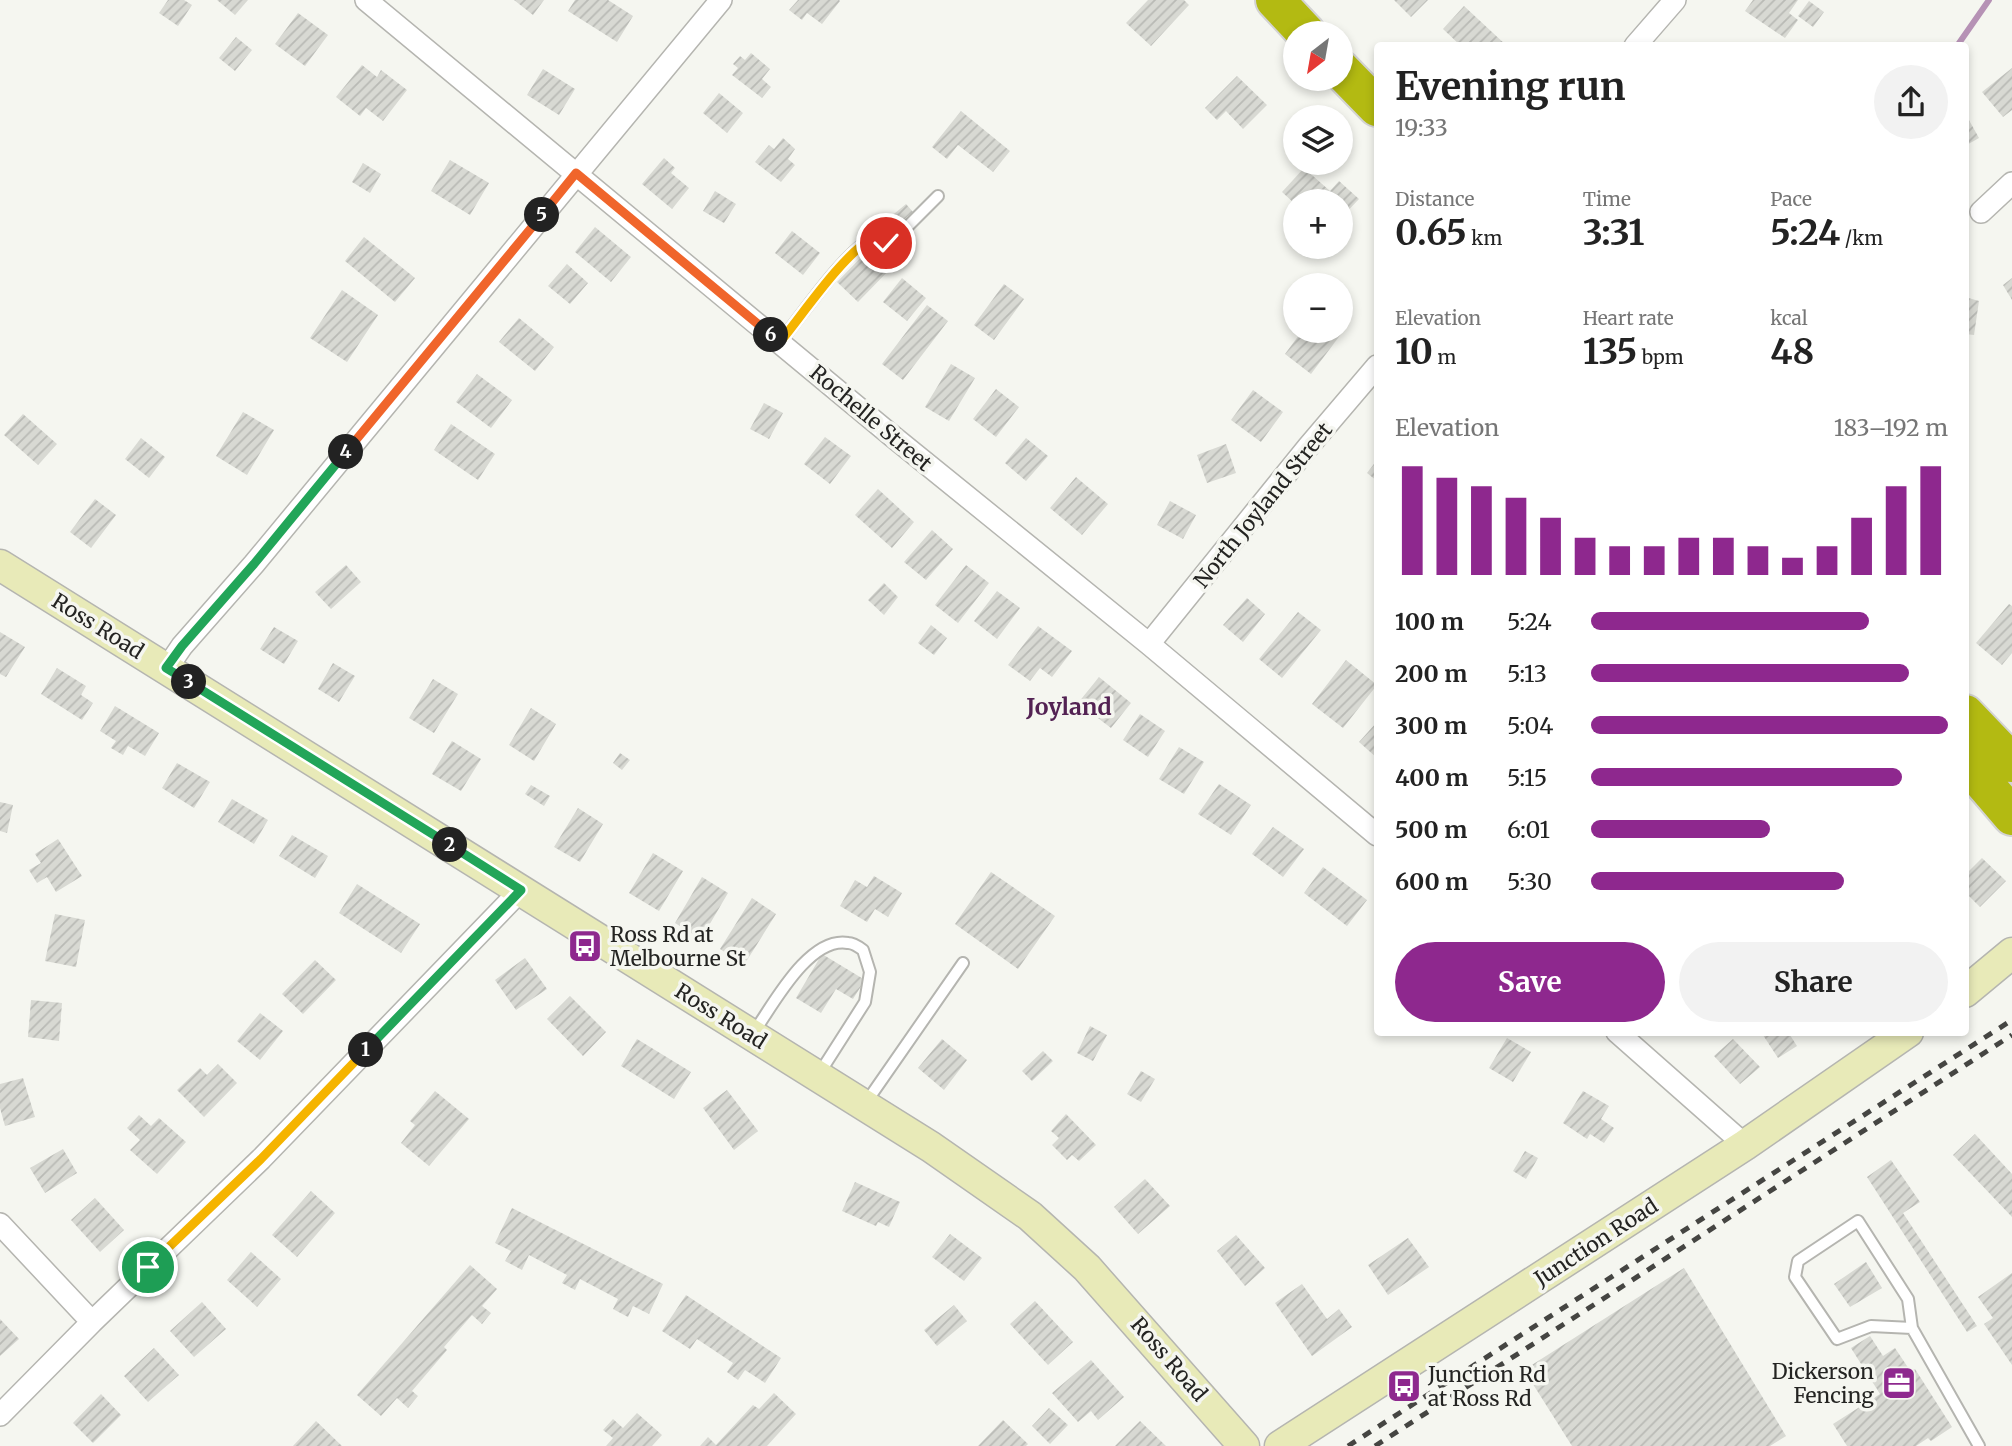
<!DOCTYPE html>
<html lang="en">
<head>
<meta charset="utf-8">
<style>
	:root { --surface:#fff; --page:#f2f2f2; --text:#222; --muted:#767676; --accent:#8e288e }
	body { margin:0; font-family:Merriweather,serif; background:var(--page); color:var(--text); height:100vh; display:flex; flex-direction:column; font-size:26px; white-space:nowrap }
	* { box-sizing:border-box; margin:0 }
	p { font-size:23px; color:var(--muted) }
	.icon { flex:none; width:38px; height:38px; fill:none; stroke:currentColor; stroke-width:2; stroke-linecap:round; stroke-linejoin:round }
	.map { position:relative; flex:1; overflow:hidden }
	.panel { position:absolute; left:1374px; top:42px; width:595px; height:994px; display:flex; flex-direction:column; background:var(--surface); border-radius:7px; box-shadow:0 4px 10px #0003 }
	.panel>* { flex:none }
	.needle { width:46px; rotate:211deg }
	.tools { position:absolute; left:1283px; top:21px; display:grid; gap:14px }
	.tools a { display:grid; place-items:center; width:70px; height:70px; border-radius:50%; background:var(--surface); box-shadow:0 4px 10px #0003; font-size:35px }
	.pin { position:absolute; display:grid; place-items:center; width:60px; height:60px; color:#fff; margin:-30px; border:4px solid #fff; border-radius:50%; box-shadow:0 2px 7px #0007 }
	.km { position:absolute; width:35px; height:35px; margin:-18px; border-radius:50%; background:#222; color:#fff; font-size:19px; line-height:35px; text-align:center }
	.round { display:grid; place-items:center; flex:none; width:74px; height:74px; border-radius:37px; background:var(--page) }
	.head { display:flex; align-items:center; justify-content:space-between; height:119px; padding:0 21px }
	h1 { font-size:38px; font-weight:700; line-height:52px }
	.stats { display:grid; grid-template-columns:repeat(3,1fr); gap:10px; height:119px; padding:7px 21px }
	.stats div { display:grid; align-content:center }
	.stats b { font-size:35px; font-weight:700 }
	.stats small { font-size:19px; font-weight:400 }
	.stats p { font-size:19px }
	.chart { height:196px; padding:14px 21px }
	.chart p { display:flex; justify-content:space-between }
	.chart svg { width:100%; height:126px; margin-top:7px; stroke:var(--accent); stroke-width:6 }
	.primary-button { display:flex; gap:14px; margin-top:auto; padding:14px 21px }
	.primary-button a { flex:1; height:80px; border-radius:42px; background:var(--accent); color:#fff; font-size:28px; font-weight:700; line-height:80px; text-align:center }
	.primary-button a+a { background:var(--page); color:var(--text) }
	ul { padding:0 21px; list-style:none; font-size:23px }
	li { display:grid; grid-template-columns:112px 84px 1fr; align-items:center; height:52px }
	li i { height:18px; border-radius:9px; background:var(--accent) }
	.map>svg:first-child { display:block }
</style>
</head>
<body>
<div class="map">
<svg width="2012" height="1446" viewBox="0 0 2012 1446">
	<defs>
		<pattern id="building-hatch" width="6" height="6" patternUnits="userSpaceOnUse" patternTransform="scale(1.75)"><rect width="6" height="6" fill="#d8d9d3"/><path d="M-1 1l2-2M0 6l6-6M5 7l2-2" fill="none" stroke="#b9bab5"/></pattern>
	</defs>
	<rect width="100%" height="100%" fill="#f5f6f0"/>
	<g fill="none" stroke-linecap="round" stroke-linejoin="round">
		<!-- stream -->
		<path stroke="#b692b5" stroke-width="6" d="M1957 46 1989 0"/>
	</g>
	<!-- building -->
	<path fill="url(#building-hatch)" d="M168 0H184L192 5 178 26 159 13Z
		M217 0H248L235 15Z
		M514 0H544L533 15Z
		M575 0H608L633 16 617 42 568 11Z
		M798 0H839L840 1 822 24 807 13 802 20 789 10Z
		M1148 0H1184L1189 5 1151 46 1126 23Z
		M1394 0H1428L1411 17Z
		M1753 0H1798L1789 13 1798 20 1785 38 1745 11Z
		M1809 1 1824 12 1813 27 1798 16Z
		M1464 6 1507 46H1461L1443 29Z
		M298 13 328 35 305 66 275 44Z
		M236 37 252 50 235 71 219 58Z
		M751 53 770 69 762 79 771 87 762 98 732 75 738 68 733 64 740 56 745 60Z
		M362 65 377 77 381 70 407 90 383 121 366 108 360 116 336 97Z
		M2012 68V110L2003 117 1982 92Z
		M543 69 575 89 559 115 527 95Z
		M1237 76 1267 105 1243 129 1226 111 1217 120 1205 108Z
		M719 93 743 113 727 133 703 113Z
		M961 111 1010 151 993 172 958 145 947 159 932 147Z
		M1965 113 1979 138 1965 146Z
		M783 138 795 149 788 159 795 165 781 182 755 162 769 145 774 149Z
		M664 158 675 168 671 173 689 188 672 209 642 184Z
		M450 160 489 183 470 215 431 191Z
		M363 163 381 174 370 193 352 182Z
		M1304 168 1330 191 1339 181 1359 199 1340 219V201H1295V204L1282 192Z
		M715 191 736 204 724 223 703 211Z
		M906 204 913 212 885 235 878 227Z
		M595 227 631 257 611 282 575 252Z
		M792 231 820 253 803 275 775 253Z
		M364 237 415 278 395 302 345 261Z
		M874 244 895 264 858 302 837 282Z
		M567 264 588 283 570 304 548 286Z
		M902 278 926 298 907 321 883 302Z
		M2012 278V300L2003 285Z
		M1004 284 1024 299 994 340 974 325Z
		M342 290 378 315 347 362 310 338Z
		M1965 297 1979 301 1974 335 1965 334Z
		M927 305 948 321 903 380 882 364Z
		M519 318 554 347 535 371 499 342Z
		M1340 321 1347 326 1311 374 1285 354 1302 331H1340Z
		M951 364 975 378 949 421 925 407Z
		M477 374 512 400 491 428 456 402Z
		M996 389 1019 407 996 437 973 419Z
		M1253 390 1283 412 1261 442 1231 420Z
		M764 403 783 413 769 439 750 429Z
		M243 412 274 430 247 475 216 456Z
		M23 414 57 444 38 465 4 435Z
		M451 424 495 454 478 480 434 450Z
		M825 437 851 456 830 484 804 464Z
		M141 438 165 457 149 478 125 459Z
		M1026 438 1048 456 1026 481 1005 463Z
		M1226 444 1236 473 1207 483 1197 455Z
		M1377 460V481L1367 473Z
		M1076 477 1108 504 1082 535 1050 508Z
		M878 489 914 522 892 548 855 515Z
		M95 499 116 515 91 548 70 532Z
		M1170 501 1196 515 1183 539 1157 525Z
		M932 530 953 549 926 580 904 562Z
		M346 565 361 582 331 609 315 592Z
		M966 565 989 583 958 623 935 605Z
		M884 583 898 597 884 615 868 600Z
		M997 591 1020 608 997 639 974 621Z
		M1247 598 1265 614 1243 642 1223 625Z
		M2009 604 2012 606V653L2002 665 1976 643Z
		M1298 612 1321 630 1282 678 1259 659Z
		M931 625 947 638 934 655 918 643Z
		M1038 626 1072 651 1052 677 1040 668 1030 681 1008 665Z
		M274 627 298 641 284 664 260 649Z
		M0 632 25 647 6 677 0 674Z
		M1346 660 1377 685 1343 728 1312 704Z
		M333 663 355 676 339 702 318 689Z
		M57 668 86 686 81 695 93 703 82 720 41 694Z
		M1099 677 1131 703 1111 728 1078 703Z
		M433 679 458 694 434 733 409 718Z
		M115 706 159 733 145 756 128 746 123 755 111 748 116 741 100 731Z
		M531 708 556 724 534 761 509 745Z
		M1140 714 1165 731 1148 757 1123 740Z
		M1377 722V758L1359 742Z
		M452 741 481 759 461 791 432 774Z
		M1179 747 1204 762 1184 794 1159 779Z
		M620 753 630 760 622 770 613 763Z
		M177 763 210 782 194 808 162 788Z
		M1219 784 1251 805 1231 835 1198 814Z
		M531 785 550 796 544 806 525 794Z
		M232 799 268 820 254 844 218 822Z
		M0 802 13 805 7 833 0 831Z
		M578 808 603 824 580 862 554 847Z
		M1273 827 1304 849 1283 877 1252 854Z
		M292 835 328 856 315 878 279 856Z
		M58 839 82 876 56 892 47 877 37 883 29 870 41 863 35 854Z
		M653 853 683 871 659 911 629 893Z
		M1982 858 2006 881 1980 907 1965 892V875Z
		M1323 867 1367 900 1347 926 1304 893Z
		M991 872 1055 916 1018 969 955 924Z
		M874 876 902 893 888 917 875 909 867 922 840 906 855 880 867 887Z
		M702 877 728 893 701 939 675 923Z
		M357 884 420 924 401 953 339 913Z
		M752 898 776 914 744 965 720 949Z
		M55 914 85 920 76 967 45 961Z
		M822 954 865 980 853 999 836 989 821 1013 796 998Z
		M525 958 547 989 516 1010 495 980Z
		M315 960 336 980 303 1014 282 994Z
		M570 996 606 1032 583 1056 547 1019Z
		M31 1000 62 1003 59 1041 28 1037Z
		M260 1013 283 1031 260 1060 237 1041Z
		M1090 1026 1107 1035 1093 1061 1077 1053Z
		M1761 1032H1788L1797 1046 1778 1058Z
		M1507 1038 1531 1052 1513 1082 1489 1068Z
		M637 1039 691 1072 674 1099 621 1066Z
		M942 1039 967 1060 944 1090 918 1068Z
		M1733 1039 1760 1067 1740 1084 1714 1056Z
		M1043 1051 1053 1061 1032 1081 1022 1071Z
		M218 1064 237 1083 204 1117 177 1090 200 1068 207 1075Z
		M1141 1071 1155 1079 1141 1102 1127 1094Z
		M23 1078 35 1117 5 1126 0 1108V1084Z
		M727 1090 758 1131 734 1150 703 1108Z
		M435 1091 469 1119 429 1166 401 1143 415 1125 410 1121Z
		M1583 1091 1609 1106 1601 1119 1614 1128 1604 1143 1590 1134 1587 1139 1563 1123Z
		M1066 1114 1096 1145 1079 1161 1072 1155 1067 1160 1052 1145 1059 1138 1051 1131Z
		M139 1115 151 1126 159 1118 186 1142 157 1174 130 1150 140 1140 127 1128Z
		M1975 1134 2012 1174V1217L1953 1155Z
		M63 1149 77 1173 45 1193 30 1168Z
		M1525 1151 1538 1158 1526 1179 1513 1171Z
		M1891 1160 1920 1202 1903 1213 1977 1326 1967 1332 1867 1177Z
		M1145 1179 1170 1206 1138 1234 1114 1207Z
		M855 1182 900 1202 889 1227 878 1222 876 1226 842 1211Z
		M311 1191 335 1213 297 1257 272 1235Z
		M95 1198 124 1230 100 1252 71 1220Z
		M512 1208 663 1284 649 1314 633 1306 628 1317 613 1309 618 1299 580 1279 575 1290 562 1283 567 1275 529 1255 522 1270 505 1261 511 1251 495 1243Z
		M950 1234 982 1258 964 1281 932 1257Z
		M1236 1235 1265 1268 1245 1286 1217 1251Z
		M1408 1238 1429 1267 1388 1295 1368 1265Z
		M251 1252 281 1279 257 1307 227 1280Z
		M1866 1262 1882 1288 1850 1307 1834 1284Z
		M470 1265 497 1289 482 1306 491 1313 482 1324 472 1315 444 1347 447 1350 412 1391 418 1396 408 1408 397 1398 381 1416 357 1395Z
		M1684 1268 1786 1436 1770 1446H1572L1524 1370Z
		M2012 1273V1365L1984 1324 1993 1318 1978 1297Z
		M1302 1284 1327 1319 1339 1309 1352 1327 1312 1356 1275 1303Z
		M686 1295 781 1358 765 1383 745 1370 738 1380 727 1372 733 1363 697 1339 690 1349 662 1331Z
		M1035 1301 1073 1342 1048 1365 1010 1324Z
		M202 1302 226 1329 194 1357 170 1331Z
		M954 1305 967 1321 937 1346 924 1330Z
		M0 1319 19 1339 0 1356Z
		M1870 1336 1883 1356 1895 1348 1911 1372 1915 1369 1952 1427 1931 1441 1928 1438 1916 1446H1847L1833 1424 1880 1394 1851 1348Z
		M154 1348 179 1375 148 1402 124 1376Z
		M1091 1360 1124 1397 1098 1420 1091 1411 1078 1422 1052 1393Z
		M774 1393 796 1414 767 1446H700L708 1437 716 1445 753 1405 759 1409Z
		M101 1394 121 1415 93 1443 73 1423Z
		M1049 1408 1068 1425 1050 1444 1032 1426Z
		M637 1413 662 1435 652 1446H606L613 1438 603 1430 613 1419 623 1428Z
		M1003 1420 1028 1444 1026 1446H978Z
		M316 1421 342 1446H293Z
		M1140 1421 1166 1446H1115Z"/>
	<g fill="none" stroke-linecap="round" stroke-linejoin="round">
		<!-- lane casing -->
		<g stroke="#b5b5b0" stroke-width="14">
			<path id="lane" d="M780 342C803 314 842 255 871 239L891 243 938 196
				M754 1032C773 1005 809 936 848 943 853 943 859 947 863 950L870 972 865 1002 819 1074
				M865 1104 963 963
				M1912 1328 1871 1326 1837 1339 1795 1277 1798 1261 1858 1221 1908 1299 1912 1328 1979 1446"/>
		</g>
		<!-- street casing -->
		<g stroke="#b5b5b0" stroke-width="24">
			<path id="street" d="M366 0 891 435 1149 644 1377 835
				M1635 46 1675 0
				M1981 212 2012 183
				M1149 644 1308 447 1377 366
				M167 668 182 646 254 564 721 0
				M1617 1032 1745 1145
				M0 1224 92 1322
				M0 1415 92 1322 261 1159 521 890"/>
		</g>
		<!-- secondary casing -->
		<g stroke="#b5b5b0" stroke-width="33">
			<path id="secondary" d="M0 565 931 1147 1030 1216 1087 1268 1244 1446
				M1965 992 2012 953
				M1280 1446 1745 1145 1908 1032"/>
		</g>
		<!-- highway casing -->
		<g stroke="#d3d3d3" stroke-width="42">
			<path id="highway" d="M1275 0 1306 33
				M1340 69 1377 107
				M1965 714 2012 763
				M1965 761 2012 816"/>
		</g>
		<!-- lane -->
		<use href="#lane" stroke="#fff" stroke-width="10"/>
		<!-- street -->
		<use href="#street" stroke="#fff" stroke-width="21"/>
		<!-- secondary -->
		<use href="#secondary" stroke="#e8eab8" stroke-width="30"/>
		<!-- highway -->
		<use href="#highway" stroke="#b3ba12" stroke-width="38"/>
		<!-- rail -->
		<path stroke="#454542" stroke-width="5" stroke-dasharray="9 9" stroke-linecap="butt" d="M1348 1446 2012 1020
			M1375 1446 2012 1035"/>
	</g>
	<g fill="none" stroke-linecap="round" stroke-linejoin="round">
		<!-- split-1 casing -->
		<g stroke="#fff" stroke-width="14">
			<path id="split-1" d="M148 1267 261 1159 366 1050"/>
		</g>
		<!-- split-2 casing -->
		<g stroke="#fff" stroke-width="14">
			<path id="split-2" d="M366 1050 521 890 450 845"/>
		</g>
		<!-- split-3 casing -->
		<g stroke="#fff" stroke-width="14">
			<path id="split-3" d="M189 682 450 845"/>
		</g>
		<!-- split-4 casing -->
		<g stroke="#fff" stroke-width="14">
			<path id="split-4" d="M189 682 166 668 182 646 254 564 346 452"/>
		</g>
		<!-- split-5 casing -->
		<g stroke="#fff" stroke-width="14">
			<path id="split-5" d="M346 452 542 215"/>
		</g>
		<!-- split-6 casing -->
		<g stroke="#fff" stroke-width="14">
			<path id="split-6" d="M542 215 576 173 771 335"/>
		</g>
		<!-- split-7 casing -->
		<g stroke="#fff" stroke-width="14">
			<path id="split-7" d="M771 335 780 342C803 314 842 256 871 239L886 243"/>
		</g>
		<!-- split-1 -->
		<use href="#split-1" stroke="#f5b400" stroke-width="9"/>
		<!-- split-2 -->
		<use href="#split-2" stroke="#22a559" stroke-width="9"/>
		<!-- split-3 -->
		<use href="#split-3" stroke="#22a559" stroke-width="9"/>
		<!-- split-4 -->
		<use href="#split-4" stroke="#22a559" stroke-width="9"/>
		<!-- split-5 -->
		<use href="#split-5" stroke="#f0652b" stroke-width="9"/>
		<!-- split-6 -->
		<use href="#split-6" stroke="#f0652b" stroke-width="9"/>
		<!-- split-7 -->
		<use href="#split-7" stroke="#f5b400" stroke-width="9"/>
	</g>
	<!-- icons -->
	<defs>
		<g id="bus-square" transform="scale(1.75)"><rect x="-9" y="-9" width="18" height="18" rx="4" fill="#8e288e" stroke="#f5f6f0"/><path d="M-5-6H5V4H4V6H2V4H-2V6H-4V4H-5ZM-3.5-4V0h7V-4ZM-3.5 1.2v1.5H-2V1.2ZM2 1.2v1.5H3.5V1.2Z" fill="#fff"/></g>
		<g id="office-square" transform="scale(1.75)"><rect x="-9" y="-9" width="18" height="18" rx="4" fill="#8e288e" stroke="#f5f6f0"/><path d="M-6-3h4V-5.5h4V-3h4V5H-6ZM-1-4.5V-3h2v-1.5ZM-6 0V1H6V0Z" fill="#fff"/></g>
	</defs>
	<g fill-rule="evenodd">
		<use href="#bus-square" x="585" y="946"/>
		<use href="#office-square" x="1899" y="1383"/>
		<use href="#bus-square" x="1404" y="1386"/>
	</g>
	<g text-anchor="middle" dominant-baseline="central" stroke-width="7" stroke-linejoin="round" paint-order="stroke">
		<!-- street labels -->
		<g font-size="21" fill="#242422" stroke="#f5f6f0">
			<text transform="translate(871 418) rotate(40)">Rochelle Street</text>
			<text transform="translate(1263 505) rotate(-51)">North Joyland Street</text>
			<text transform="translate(98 626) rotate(32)">Ross Road</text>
			<text transform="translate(721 1016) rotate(32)">Ross Road</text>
			<text transform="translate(1596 1242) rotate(-33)">Junction Road</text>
			<text transform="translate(1169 1359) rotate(49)">Ross Road</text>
		</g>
		<!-- poi labels -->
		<g font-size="21" fill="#242422" stroke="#f5f6f0" text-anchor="start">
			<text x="610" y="934">Ross Rd at<tspan x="610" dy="24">Melbourne St</tspan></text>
			<text x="1874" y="1371" text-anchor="end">Dickerson<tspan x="1874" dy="24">Fencing</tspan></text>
			<text x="1428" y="1374">Junction Rd<tspan x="1428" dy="24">at Ross Rd</tspan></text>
		</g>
		<!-- neighbourhood labels -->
		<g font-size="23" font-weight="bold" fill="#532253" stroke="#f5f6f0">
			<text x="1069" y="706">Joyland</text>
		</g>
	</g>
</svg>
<div class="tools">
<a><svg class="needle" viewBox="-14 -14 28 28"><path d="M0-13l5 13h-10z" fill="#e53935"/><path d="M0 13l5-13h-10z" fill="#767676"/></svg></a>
<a><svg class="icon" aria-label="layers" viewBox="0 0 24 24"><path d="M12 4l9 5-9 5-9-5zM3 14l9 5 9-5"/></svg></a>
<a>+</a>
<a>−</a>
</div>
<div class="pin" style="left:148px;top:1267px;background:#1e9e55"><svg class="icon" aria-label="arrive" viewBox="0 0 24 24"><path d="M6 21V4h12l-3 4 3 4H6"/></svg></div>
<div class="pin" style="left:886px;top:243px;background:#d93025"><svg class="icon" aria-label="check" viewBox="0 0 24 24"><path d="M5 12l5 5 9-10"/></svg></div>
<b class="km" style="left:366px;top:1050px">1</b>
<b class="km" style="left:450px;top:845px">2</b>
<b class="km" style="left:189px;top:682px">3</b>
<b class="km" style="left:346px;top:452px">4</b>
<b class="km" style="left:542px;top:215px">5</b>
<b class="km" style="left:771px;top:335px">6</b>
<section class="panel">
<div class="head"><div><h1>Evening run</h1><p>19:33</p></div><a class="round"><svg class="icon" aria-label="share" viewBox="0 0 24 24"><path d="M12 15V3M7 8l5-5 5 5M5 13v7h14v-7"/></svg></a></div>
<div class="stats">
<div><p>Distance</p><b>0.65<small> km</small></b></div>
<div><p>Time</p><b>3:31</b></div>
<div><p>Pace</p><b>5:24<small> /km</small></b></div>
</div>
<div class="stats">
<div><p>Elevation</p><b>10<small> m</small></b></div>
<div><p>Heart rate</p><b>135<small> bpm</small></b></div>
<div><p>kcal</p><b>48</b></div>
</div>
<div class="chart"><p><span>Elevation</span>183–192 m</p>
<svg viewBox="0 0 160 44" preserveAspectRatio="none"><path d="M5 44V6M15 44V10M25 44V13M35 44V17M45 44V24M55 44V31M65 44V34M75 44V34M85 44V31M95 44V31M105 44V34M115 44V38M125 44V34M135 44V24M145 44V13M155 44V6"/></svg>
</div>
<ul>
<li><b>100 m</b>5:24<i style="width:78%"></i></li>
<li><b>200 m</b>5:13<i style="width:89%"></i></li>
<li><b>300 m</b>5:04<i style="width:100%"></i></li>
<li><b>400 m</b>5:15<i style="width:87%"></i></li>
<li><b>500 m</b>6:01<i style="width:50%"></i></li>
<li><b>600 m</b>5:30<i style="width:71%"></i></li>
</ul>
<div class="primary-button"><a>Save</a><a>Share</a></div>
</section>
</div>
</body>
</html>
